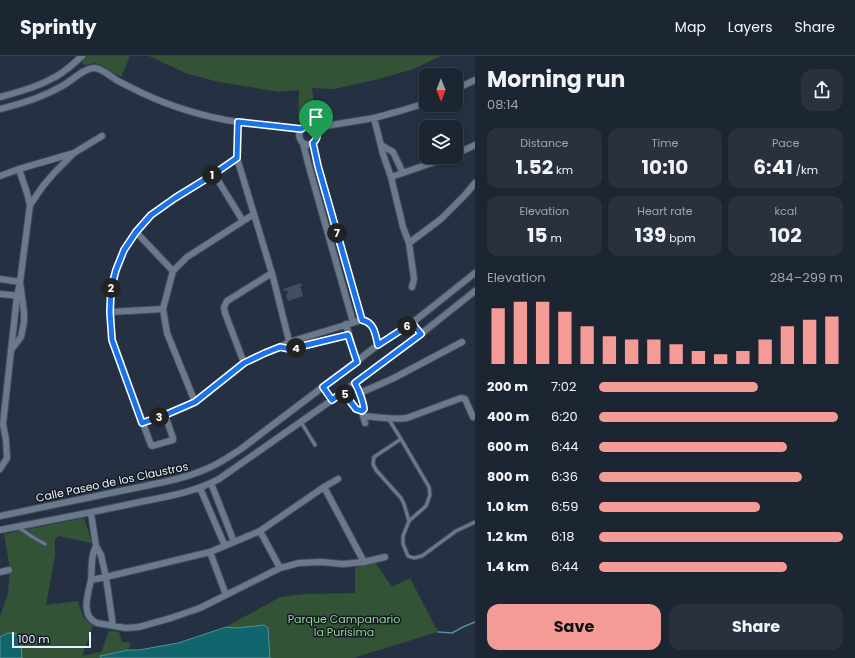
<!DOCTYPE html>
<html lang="en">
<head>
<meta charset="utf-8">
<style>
	:root { --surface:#1c2532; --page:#29313e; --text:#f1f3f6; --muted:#a0a5ac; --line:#3a424d; --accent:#f59b97 }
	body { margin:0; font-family:Poppins,sans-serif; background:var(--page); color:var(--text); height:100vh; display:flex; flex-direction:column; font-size:15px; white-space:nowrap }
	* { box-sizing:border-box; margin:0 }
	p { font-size:13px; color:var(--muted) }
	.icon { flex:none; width:22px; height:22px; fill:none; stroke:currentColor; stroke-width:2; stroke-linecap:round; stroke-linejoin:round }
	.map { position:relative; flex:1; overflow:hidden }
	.side { display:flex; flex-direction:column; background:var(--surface); width:380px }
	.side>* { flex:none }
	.needle { width:26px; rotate:179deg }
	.tools { position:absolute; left:419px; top:12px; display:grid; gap:8px }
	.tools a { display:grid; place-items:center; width:44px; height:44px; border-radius:8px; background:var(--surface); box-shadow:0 2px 6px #0003,0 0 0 1px var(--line); font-size:20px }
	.scale { position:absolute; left:12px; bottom:10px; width:79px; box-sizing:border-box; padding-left:4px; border:2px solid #eaf2fd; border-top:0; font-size:11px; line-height:14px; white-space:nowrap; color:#eaf2fd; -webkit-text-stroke:3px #141921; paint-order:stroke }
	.pin { position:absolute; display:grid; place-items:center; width:34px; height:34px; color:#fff; margin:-41px -17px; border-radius:50% 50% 50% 0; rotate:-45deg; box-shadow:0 0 4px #0007 }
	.pin .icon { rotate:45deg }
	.km { position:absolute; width:20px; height:20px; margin:-10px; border-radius:50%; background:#222; color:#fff; font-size:11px; line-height:20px; text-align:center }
	.round { display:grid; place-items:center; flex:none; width:42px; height:42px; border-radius:12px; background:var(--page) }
	.head { display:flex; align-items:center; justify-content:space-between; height:68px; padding:0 12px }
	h1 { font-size:22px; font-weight:700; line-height:30px }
	.metrics { display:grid; grid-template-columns:repeat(3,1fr); gap:6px; height:68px; padding:4px 12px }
	.metrics div { display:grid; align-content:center; border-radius:10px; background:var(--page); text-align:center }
	.metrics b { font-size:20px; font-weight:700 }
	.metrics small { font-size:11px; font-weight:400 }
	.metrics p { font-size:11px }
	.chart { height:112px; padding:8px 12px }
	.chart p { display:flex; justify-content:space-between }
	.chart svg { width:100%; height:72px; margin-top:4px; stroke:var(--accent); stroke-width:6 }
	.button { display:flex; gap:8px; margin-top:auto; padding:8px 12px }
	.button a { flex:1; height:46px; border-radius:12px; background:var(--accent); color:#111; font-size:16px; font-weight:700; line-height:46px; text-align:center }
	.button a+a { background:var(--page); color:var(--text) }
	ul { padding:0 12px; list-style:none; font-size:13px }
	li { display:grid; grid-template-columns:64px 48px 1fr; align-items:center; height:30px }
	li i { height:10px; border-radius:5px; background:var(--accent) }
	header { display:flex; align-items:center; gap:24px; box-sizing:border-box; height:56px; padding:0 20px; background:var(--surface); border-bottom:1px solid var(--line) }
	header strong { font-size:19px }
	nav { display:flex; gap:22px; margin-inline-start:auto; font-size:14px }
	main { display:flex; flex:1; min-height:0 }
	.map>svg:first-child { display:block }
</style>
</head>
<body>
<header>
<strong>Sprintly</strong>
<nav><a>Map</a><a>Layers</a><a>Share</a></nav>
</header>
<main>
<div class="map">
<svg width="475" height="602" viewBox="0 0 475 602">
	<rect width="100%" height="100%" fill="#253143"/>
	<!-- green -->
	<path fill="#335336" d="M86 0H130L121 21 100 9 96 7 84 9 81 5Z
		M149 0H441L413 13 379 23 334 33 312 32 316 64 298 65 299 34 280 36 219 26 188 18Z
		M84 462 92 487 58 480 55 484V499L46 549 78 545 83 561 93 570 82 600 101 596 109 575 119 576 122 586 131 587 128 594 101 600V602H0V560L8 538 10 513 4 478Z
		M375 506 392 531 410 522 438 576 353 602H270L268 572 264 569 236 572 226 571 280 541 305 538 355 537V512Z"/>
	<!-- water -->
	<path fill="#11666e" stroke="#529099" d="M264 569 268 572 270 602H101L100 600 128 594H139L178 587 226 571 236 572Z
		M8 577 20 578 22 602H0V581Z"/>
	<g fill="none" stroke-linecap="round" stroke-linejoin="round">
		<!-- stream -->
		<path stroke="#529099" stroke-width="1.5" d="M438 576 452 577 463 571 475 566"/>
	</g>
	<!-- building -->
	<path fill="#424f61" d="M301 227 302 230H300L303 240 288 245 286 238H288L287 234 284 235 283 233Z"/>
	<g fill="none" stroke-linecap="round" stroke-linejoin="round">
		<!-- lane casing -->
		<g stroke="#434d5c" stroke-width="5">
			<path id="lane" d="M388 362 401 383 429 431 430 439 426 450 409 465 403 480V488L408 500 414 502 422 500 456 475 475 466
				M301 366 315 389
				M401 383 374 401 373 408 376 414 401 442 404 448 409 465
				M18 471 31 480 45 488"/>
		</g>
		<!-- street casing -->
		<g stroke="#434d5c" stroke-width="8">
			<path id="street" d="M456 33 475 24
				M0 41C17 36 36 32 51 23 63 18 73 8 82 0
				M0 53C21 48 43 41 62 30 72 25 82 13 94 12 102 12 111 21 118 25 126 29 134 33 142 37 172 51 205 61 238 66 259 69 280 71 301 73
				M374 62 383 98 391 121 403 171 409 187 414 223 412 231
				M238 66 237 102 273 221 291 293
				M313 72C327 85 302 98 299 79 300 72 306 69 313 72L374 62 400 55 426 47
				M303 87 309 111 353 266
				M313 87 317 110 362 264
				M381 89 393 96 403 117
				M456 98 475 89
				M19 113 27 137 30 149
				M214 118 243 165
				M0 120 19 113 74 97 102 80
				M391 121 449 101
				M136 176 173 215
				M409 187 441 163 465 139 475 127
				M0 223 20 226 24 256V266L21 281 11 294
				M0 238 20 240
				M110 256 163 253
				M346 268 357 306
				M280 291 291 293 348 279
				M244 307 225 257 224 251 227 245 272 217
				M355 327C359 335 364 344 364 353L362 355 365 367
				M323 331 332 344
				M343 336 356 353 362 355
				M360 337 394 322 462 286
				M195 346 167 277 163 253 173 215 187 201 254 158
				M165 359 173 382V384L152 390 151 389 112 284 110 256 111 233 116 214 124 194 136 176 151 159 175 142 214 118 237 102
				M363 360C378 361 392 364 407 362L461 342 465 343 473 361
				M142 367 165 359 195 346 244 307 265 297 280 291 289 286 362 264C375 268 375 278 378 289
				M0 413 7 402 6 384 3 368 17 240 20 226 30 149 43 130 54 117 74 97
				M211 427 234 486
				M324 431 364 506
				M200 432 225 490
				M91 457 96 490 101 499 106 521 113 570
				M0 460 164 426C178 423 193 419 206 413 219 408 230 400 241 393L378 289 412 267 475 217
				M0 474C45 465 90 457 135 447 164 441 193 437 219 423L332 344 421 278 475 235
				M260 475 280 512
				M96 490C95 493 93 496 93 499 91 507 92 516 91 524 88 538 80 560 97 567L126 572 139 571 171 562 200 552 280 512 299 507 321 506 343 508 364 506 385 501
				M210 496 226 539
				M0 516 9 514
				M91 524 106 521 210 496 234 486 260 475 324 431 338 423"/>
		</g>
		<!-- lane -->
		<use href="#lane" stroke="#6b798d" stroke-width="3"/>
		<!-- street -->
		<use href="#street" stroke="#6b798d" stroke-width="6"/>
	</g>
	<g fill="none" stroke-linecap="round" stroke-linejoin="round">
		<!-- route casing -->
		<g stroke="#fff" stroke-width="8">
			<path id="route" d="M238 66 301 73C307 69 311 69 316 74 318 80 317 83 313 87L318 110 362 264C375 267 375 278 378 289L412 267 421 278 355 327C359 335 363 344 364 353L362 355 356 353 343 336 332 344 323 331 357 306 348 279 290 293 280 291 265 297 244 307 195 346 165 359 142 367 112 284 110 256 111 233 116 214 124 194 136 176 151 159 175 142 214 118 237 102Z"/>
		</g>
		<!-- route -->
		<use href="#route" stroke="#1a73e8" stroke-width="5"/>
	</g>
	<g text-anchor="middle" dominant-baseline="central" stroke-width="3" stroke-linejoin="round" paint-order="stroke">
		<!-- street labels -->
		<g font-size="11" fill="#eaf2fd" stroke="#141921">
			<text transform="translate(112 426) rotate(-12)">Calle Paseo de los Claustros</text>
		</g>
		<!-- park labels -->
		<g font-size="11" fill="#92d297" stroke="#141921">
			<text x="344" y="563">Parque Campanario<tspan x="344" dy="13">la Purisima</tspan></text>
		</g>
	</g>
</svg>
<div class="tools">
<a><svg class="needle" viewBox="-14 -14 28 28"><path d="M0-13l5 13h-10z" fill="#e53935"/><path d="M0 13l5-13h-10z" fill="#a0a5ac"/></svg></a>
<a><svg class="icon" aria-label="layers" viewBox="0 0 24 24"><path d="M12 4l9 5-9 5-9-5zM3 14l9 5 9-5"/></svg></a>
</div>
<div class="scale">100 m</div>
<div class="pin" style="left:316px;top:85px;background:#1e9e55"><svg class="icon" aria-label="arrive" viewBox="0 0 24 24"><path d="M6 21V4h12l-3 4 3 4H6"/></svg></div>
<b class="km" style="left:212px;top:119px">1</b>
<b class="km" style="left:111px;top:232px">2</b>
<b class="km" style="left:159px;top:361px">3</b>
<b class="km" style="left:296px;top:292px">4</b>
<b class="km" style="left:345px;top:338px">5</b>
<b class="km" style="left:407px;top:270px">6</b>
<b class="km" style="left:337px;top:177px">7</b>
</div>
<section class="side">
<div class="head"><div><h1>Morning run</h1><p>08:14</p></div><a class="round"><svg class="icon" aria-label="share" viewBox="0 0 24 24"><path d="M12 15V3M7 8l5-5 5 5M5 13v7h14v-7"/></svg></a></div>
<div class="metrics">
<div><p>Distance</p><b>1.52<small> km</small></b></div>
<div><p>Time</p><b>10:10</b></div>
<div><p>Pace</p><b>6:41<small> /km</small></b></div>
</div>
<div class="metrics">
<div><p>Elevation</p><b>15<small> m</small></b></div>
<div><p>Heart rate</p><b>139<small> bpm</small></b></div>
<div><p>kcal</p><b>102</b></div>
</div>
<div class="chart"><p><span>Elevation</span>284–299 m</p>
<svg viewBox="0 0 160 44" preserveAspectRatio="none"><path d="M5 44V10M15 44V6M25 44V6M35 44V12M45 44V21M55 44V27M65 44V29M75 44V29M85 44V32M95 44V36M105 44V38M115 44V36M125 44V29M135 44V21M145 44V17M155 44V15"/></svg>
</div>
<ul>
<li><b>200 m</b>7:02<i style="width:65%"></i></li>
<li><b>400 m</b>6:20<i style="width:98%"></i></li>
<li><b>600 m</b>6:44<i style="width:77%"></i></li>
<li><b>800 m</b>6:36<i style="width:83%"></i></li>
<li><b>1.0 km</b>6:59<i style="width:66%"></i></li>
<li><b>1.2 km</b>6:18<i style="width:100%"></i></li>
<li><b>1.4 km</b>6:44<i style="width:77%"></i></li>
</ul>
<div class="button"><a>Save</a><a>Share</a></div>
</section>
</main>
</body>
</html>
